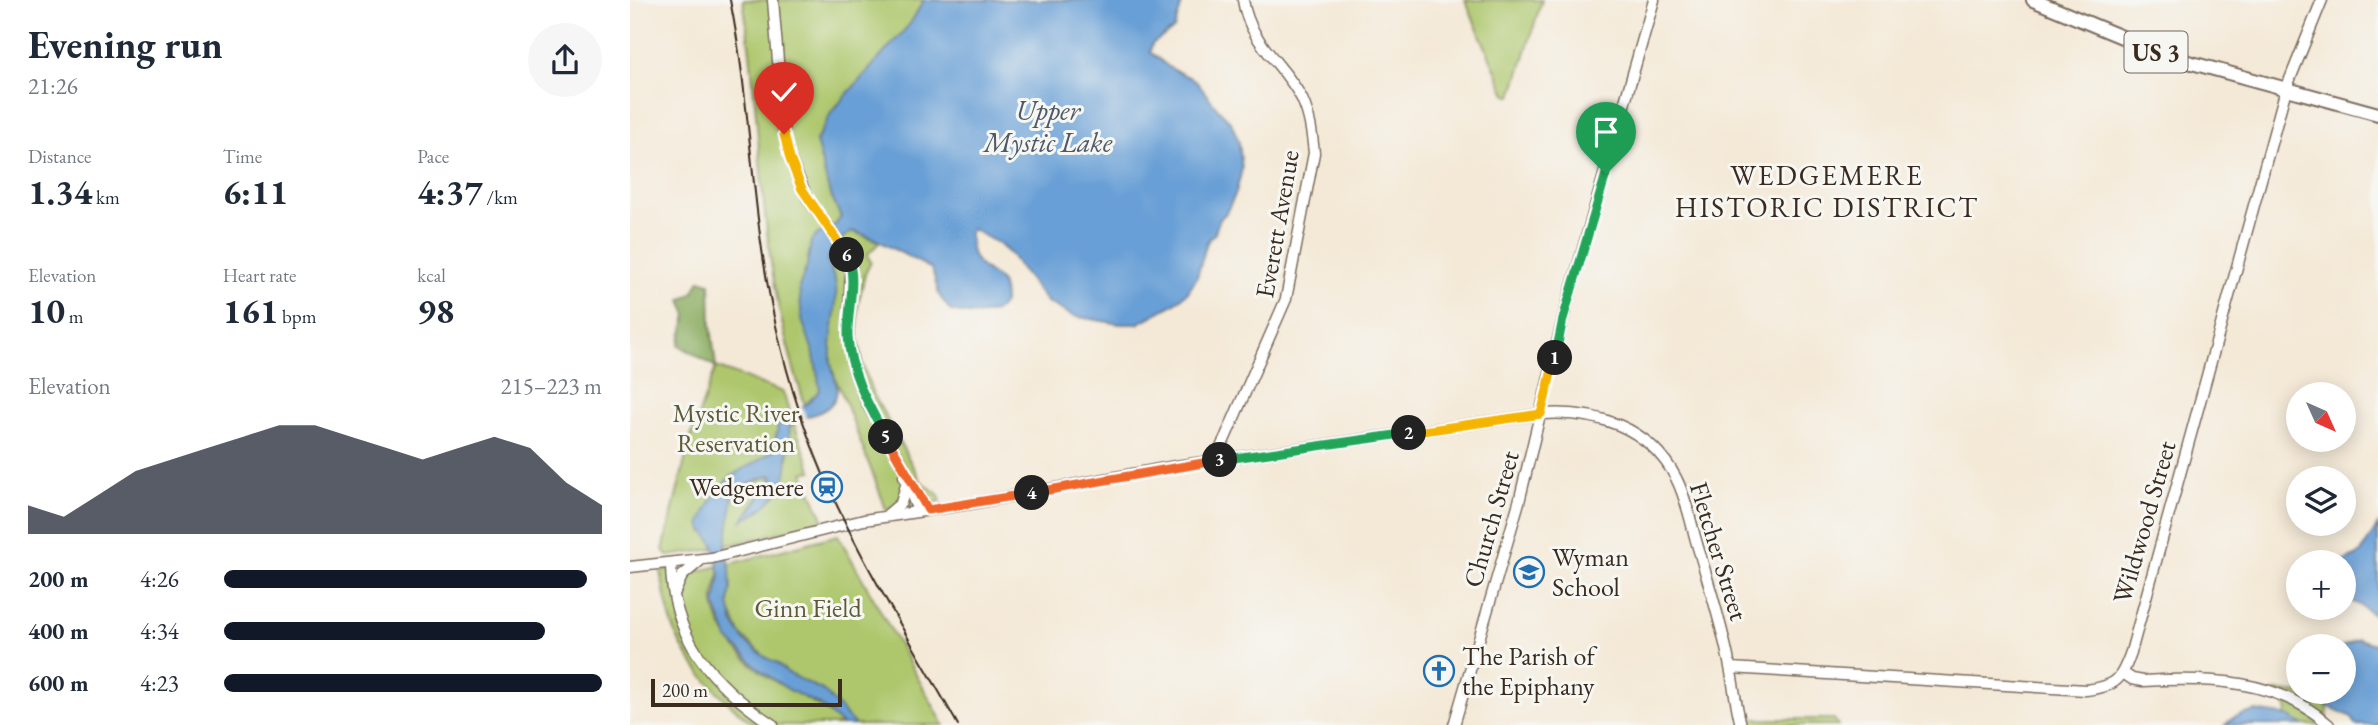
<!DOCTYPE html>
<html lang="en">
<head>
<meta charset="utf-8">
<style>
	:root { --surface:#fff; --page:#f6f6f7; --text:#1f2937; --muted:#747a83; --accent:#111827 }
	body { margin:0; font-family:"EB Garamond",serif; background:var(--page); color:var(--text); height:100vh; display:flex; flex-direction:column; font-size:26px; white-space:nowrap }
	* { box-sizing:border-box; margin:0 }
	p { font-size:23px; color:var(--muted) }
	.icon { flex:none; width:38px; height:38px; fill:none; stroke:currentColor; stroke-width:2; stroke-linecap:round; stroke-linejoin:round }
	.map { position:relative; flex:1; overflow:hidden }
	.details { display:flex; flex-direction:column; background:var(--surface); width:630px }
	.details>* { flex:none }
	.needle { width:46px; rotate:135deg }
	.controls { position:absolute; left:1656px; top:382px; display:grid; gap:14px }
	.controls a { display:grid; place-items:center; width:70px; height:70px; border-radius:50%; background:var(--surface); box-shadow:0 4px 18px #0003; font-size:35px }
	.scale { position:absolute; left:21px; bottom:18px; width:191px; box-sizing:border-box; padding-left:7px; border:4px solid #3b2a1e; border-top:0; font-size:19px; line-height:24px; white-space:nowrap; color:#3b2a1e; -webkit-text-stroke:5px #f6f6f2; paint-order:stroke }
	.pin { position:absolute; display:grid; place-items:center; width:60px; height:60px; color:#fff; margin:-72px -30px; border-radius:50% 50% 50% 0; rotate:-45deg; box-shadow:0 0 7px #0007 }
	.pin .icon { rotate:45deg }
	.km { position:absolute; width:35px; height:35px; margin:-18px; border-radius:50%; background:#222; color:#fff; font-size:19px; line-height:35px; text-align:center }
	.round { display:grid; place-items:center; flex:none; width:74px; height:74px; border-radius:37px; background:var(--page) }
	.headline { display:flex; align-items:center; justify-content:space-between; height:119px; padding:0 28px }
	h1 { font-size:38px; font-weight:700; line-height:52px }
	.stats { display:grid; grid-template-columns:repeat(3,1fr); gap:10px; height:119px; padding:7px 28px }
	.stats div { display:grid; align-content:center }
	.stats b { font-size:35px; font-weight:700 }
	.stats small { font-size:19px; font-weight:400 }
	.stats p { font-size:19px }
	.chart { height:196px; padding:14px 28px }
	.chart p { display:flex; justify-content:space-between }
	.chart svg { width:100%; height:126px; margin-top:7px; fill:var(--accent); opacity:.7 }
	ul { padding:0 28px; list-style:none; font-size:23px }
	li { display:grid; grid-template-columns:112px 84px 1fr; align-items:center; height:52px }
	li i { height:18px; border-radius:9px; background:var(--accent) }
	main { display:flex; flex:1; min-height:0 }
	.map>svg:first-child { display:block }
</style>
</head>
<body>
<main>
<section class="details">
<div class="headline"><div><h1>Evening run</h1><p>21:26</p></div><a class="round"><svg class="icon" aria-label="share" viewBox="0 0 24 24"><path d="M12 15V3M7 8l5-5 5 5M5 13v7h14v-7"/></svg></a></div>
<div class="stats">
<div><p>Distance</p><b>1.34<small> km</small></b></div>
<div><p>Time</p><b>6:11</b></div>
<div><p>Pace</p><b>4:37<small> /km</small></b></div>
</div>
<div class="stats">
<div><p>Elevation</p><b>10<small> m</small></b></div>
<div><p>Heart rate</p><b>161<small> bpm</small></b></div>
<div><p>kcal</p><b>98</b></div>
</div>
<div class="chart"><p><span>Elevation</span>215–223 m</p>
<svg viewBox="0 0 160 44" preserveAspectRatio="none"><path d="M0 44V34L10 38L20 30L30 22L40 18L50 14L60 10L70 6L80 6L90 10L100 14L110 18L120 14L130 10L140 14L150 26L160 34V44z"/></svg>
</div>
<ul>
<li><b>200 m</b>4:26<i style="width:96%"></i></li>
<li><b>400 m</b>4:34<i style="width:85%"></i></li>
<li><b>600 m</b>4:23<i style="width:100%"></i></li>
</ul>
</section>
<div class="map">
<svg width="1748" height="725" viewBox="0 0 1748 725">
	<rect width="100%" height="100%" fill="#f6f6f2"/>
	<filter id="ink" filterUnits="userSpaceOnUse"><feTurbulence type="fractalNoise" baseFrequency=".0143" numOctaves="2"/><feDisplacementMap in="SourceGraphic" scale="14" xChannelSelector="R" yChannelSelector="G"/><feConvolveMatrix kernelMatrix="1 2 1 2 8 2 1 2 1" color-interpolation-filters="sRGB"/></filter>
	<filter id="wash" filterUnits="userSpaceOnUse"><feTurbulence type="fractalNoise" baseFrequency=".00686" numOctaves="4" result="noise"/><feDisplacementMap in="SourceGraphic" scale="28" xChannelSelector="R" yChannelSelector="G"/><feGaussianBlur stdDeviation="1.57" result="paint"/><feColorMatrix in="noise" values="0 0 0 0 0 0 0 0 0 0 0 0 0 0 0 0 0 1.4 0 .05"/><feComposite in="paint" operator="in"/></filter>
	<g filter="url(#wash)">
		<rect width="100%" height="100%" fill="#f4e9d7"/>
		<!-- green -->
		<path fill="#aec76d" stroke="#747846" stroke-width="2" d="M113 0H294L280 24 221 90 186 141 199 191 211 217 206 224 181 241 177 266 171 282V314L184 354 190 390 175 405C161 363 150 320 143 276 128 184 128 91 113 0Z
			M835 0H912L882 96H878L875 92Z
			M221 231 250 242 237 255 241 262 235 274 228 305V339L232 363 242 392 291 481 309 495 311 502 256 509C243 474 229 439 216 403 211 391 203 377 201 363 198 342 205 315 206 294 207 257 178 264 221 231Z
			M86 367 153 392 159 411C142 424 152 436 143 450 137 458 125 463 116 467 89 481 76 503 73 531L82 540 85 549 38 556 33 550 61 436Z
			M163 421 182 471 173 473 194 521 96 546C101 515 91 492 127 481 134 479 135 475 143 477L115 516 121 517 139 502 152 486 161 443 158 431Z
			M208 535 314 725H225L191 689 155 672 147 663 135 657 110 634 99 607 100 564Z
			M89 566C91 580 82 591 84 604 91 642 126 672 158 689 178 700 196 708 212 725 197 725 136 725 126 724 114 719 102 706 93 697 50 656 38 628 31 570L68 567 69 571Z
			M1646 691 1685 696 1698 706 1697 725H1663L1657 718 1656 702Z
			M1119 719H1204L1208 725H1118Z"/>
		<!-- forest -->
		<path fill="#8aac60" stroke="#626b3f" stroke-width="2" d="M70 280 80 283 81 326 86 367 49 345 57 315 51 300 63 293Z"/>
		<!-- water -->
		<path fill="#689fd6" stroke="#52647a" stroke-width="2" d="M294 0H553L544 29 522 44 520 52 540 68 565 80 589 110 601 122 609 142 612 169 606 193 596 213 589 220 585 233 577 242 567 277 558 292 544 304 507 324H490L443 316 417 302 389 267 381 255 369 244 342 229 339 233C341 243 340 254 347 262 363 281 374 270 374 303 364 319 338 315 321 311L309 295 302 269 245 239 223 231 204 244 197 261C200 269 205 277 206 286 208 311 199 336 201 362 202 376 213 389 202 403 194 414 176 416 163 421 156 431 162 436 160 447 160 450 157 454 157 457 156 461 158 464 157 468 155 491 134 511 113 520L141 482 143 477 141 475 118 483 103 495 96 546 100 567 101 589 99 603 103 622 115 641 135 657 147 663 158 673 194 691 225 725H212L190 705 159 690 130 670 98 639 85 605 90 575 84 545 70 525C78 504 89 482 110 471 122 464 134 459 144 449L148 425 152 417 159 411 177 404 190 390 184 354 172 320 169 287 177 266 181 241 188 234 195 232 206 224 211 217 199 191 186 141 202 111 280 24Z
			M1748 525V618L1728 604 1713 597 1712 562 1730 554Z
			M1728 639 1748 645V725H1725L1722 717 1691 703 1680 692 1713 691V646Z
			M1625 711 1658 716 1674 725H1595L1603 718Z"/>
		<!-- pier -->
		<path fill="#f4e9d7" d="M171 403 177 420 165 424 159 407Z"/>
	</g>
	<g filter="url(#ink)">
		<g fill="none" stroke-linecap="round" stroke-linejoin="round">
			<!-- secondary casing -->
			<g stroke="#7c6d5f" stroke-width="13">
				<path id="secondary" d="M143 0 154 134 160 159 177 197 211 245 221 265 218 338 224 370 238 405 298 510
					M588 460 589 452 656 299 684 153C682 134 680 116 672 99 654 63 620 45 613 0
					M274 476 288 511
					M257 515 271 503 276 485
					M41 563C41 638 83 685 143 725
					M0 567 82 558 234 520 339 504 546 466 911 414C965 410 1019 426 1046 478 1058 501 1062 530 1070 554 1081 592 1093 629 1100 667 1104 687 1106 706 1111 725
					M44 594 52 576 71 560
					M1101 668 1456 690C1487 686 1491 680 1501 652L1656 89 1692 0
					M1493 673 1502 679 1513 681C1577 677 1650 679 1699 725
					M824 725 889 502 933 319 1024 0"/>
			</g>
			<!-- highway casing -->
			<g stroke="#7c6d5f" stroke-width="16">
				<path id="highway" d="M1403 0 1540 57 1748 114"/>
			</g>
			<!-- secondary -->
			<use href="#secondary" stroke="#fff" stroke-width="10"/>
			<!-- highway -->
			<use href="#highway" stroke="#fff" stroke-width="12"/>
			<!-- rail -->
			<path stroke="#3b2a1e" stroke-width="2" d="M100 0C122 108 121 219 146 326 159 385 178 442 203 497 239 575 286 650 328 725"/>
		</g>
	</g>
	<g fill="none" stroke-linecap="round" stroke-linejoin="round" filter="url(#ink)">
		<!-- split-1 casing -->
		<g stroke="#fff" stroke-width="14">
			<path id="split-1" d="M925 358 933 319 976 174"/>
		</g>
		<!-- split-2 casing -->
		<g stroke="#fff" stroke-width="14">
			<path id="split-2" d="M779 433 911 414 925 358"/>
		</g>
		<!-- split-3 casing -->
		<g stroke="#fff" stroke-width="14">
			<path id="split-3" d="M590 460 779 433"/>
		</g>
		<!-- split-4 casing -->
		<g stroke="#fff" stroke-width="14">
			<path id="split-4" d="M402 493 590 460"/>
		</g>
		<!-- split-5 casing -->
		<g stroke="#fff" stroke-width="14">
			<path id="split-5" d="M256 437 298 510 402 493"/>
		</g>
		<!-- split-6 casing -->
		<g stroke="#fff" stroke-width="14">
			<path id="split-6" d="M217 255C228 280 217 309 218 336 220 373 238 404 256 437"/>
		</g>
		<!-- split-7 casing -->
		<g stroke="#fff" stroke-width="14">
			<path id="split-7" d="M154 134 160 159 172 189 217 255"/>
		</g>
		<!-- split-1 -->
		<use href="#split-1" stroke="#22a559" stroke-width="9"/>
		<!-- split-2 -->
		<use href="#split-2" stroke="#f5b400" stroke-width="9"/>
		<!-- split-3 -->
		<use href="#split-3" stroke="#22a559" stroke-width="9"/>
		<!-- split-4 -->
		<use href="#split-4" stroke="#f0652b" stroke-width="9"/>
		<!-- split-5 -->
		<use href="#split-5" stroke="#f0652b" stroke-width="9"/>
		<!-- split-6 -->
		<use href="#split-6" stroke="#22a559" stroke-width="9"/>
		<!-- split-7 -->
		<use href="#split-7" stroke="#f5b400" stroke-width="9"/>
	</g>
	<!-- icons -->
	<defs>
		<g id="station-ring" transform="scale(1.575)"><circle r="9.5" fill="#f6f6f2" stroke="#1f6fb2" stroke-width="1.5"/><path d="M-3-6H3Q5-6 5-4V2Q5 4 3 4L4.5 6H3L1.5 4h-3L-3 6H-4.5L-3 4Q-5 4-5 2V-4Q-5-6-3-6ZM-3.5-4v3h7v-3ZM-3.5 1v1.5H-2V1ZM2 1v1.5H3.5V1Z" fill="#1f6fb2"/></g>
		<g id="school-ring" transform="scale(1.575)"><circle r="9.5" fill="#f6f6f2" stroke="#1f6fb2" stroke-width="1.5"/><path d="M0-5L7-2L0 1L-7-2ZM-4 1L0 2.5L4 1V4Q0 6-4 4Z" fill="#1f6fb2"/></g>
		<g id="church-ring" transform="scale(1.575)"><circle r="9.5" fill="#f6f6f2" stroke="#1f6fb2" stroke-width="1.5"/><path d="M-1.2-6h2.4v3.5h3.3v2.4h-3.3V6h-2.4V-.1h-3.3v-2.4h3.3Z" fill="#1f6fb2"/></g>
	</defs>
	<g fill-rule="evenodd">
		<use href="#station-ring" x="197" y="487"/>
		<use href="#school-ring" x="899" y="572"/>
		<use href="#church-ring" x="809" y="671"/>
	</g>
	<g text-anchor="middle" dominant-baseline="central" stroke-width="6" stroke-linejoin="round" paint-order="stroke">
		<!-- shield labels -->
		<rect fill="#f6f6f2" stroke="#73675e" stroke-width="2" x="1494.5" y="31.5" width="63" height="41" rx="5"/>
		<g font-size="24" font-weight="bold" fill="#3b2a1e">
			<text x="1526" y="52">US 3</text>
		</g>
		<!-- street labels -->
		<g font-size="26" fill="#3b2a1e" stroke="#f6f6f2">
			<text transform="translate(647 224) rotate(-80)">Everett Avenue</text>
			<text transform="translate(861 519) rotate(-74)">Church Street</text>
			<text transform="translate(1514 522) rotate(-74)">Wildwood Street</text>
			<text transform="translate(1089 551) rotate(73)">Fletcher Street</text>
		</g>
		<!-- park labels -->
		<g font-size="26" fill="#5e5936" stroke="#f6f6f2">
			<text x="106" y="413">Mystic River<tspan x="106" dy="30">Reservation</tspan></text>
			<text x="178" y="608">Ginn Field</text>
		</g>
		<!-- poi labels -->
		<g font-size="26" fill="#3b2a1e" stroke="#f6f6f2" text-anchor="start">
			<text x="174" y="487" text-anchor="end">Wedgemere</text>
			<text x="922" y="557">Wyman<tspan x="922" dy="30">School</tspan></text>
			<text x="832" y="656">The Parish of<tspan x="832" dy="30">the Epiphany</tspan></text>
		</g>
		<!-- water labels -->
		<g font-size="28" font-style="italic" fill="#4d5968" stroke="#f6f6f2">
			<text x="418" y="110">Upper<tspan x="418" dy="32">Mystic Lake</tspan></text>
		</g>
		<!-- neighbourhood labels -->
		<g font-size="28" letter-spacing="2" fill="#3b2a1e" stroke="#f6f6f2">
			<text x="1197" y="175">WEDGEMERE<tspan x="1197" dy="32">HISTORIC DISTRICT</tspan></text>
		</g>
	</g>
</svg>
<div class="controls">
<a><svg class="needle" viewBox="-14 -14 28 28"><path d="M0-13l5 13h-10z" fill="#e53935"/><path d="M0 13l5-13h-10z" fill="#747a83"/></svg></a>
<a><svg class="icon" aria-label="layers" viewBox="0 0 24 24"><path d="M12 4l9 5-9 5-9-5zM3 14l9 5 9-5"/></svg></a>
<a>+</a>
<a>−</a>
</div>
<div class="scale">200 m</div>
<div class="pin" style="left:976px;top:174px;background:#1e9e55"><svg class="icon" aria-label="arrive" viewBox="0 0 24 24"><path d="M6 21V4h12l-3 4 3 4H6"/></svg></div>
<div class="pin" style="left:154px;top:134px;background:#d93025"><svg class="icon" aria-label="check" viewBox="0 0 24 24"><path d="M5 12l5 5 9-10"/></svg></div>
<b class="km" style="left:925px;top:358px">1</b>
<b class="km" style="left:779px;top:433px">2</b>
<b class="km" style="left:590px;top:460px">3</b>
<b class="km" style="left:402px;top:493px">4</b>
<b class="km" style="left:256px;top:437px">5</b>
<b class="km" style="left:217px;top:255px">6</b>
</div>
</main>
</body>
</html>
